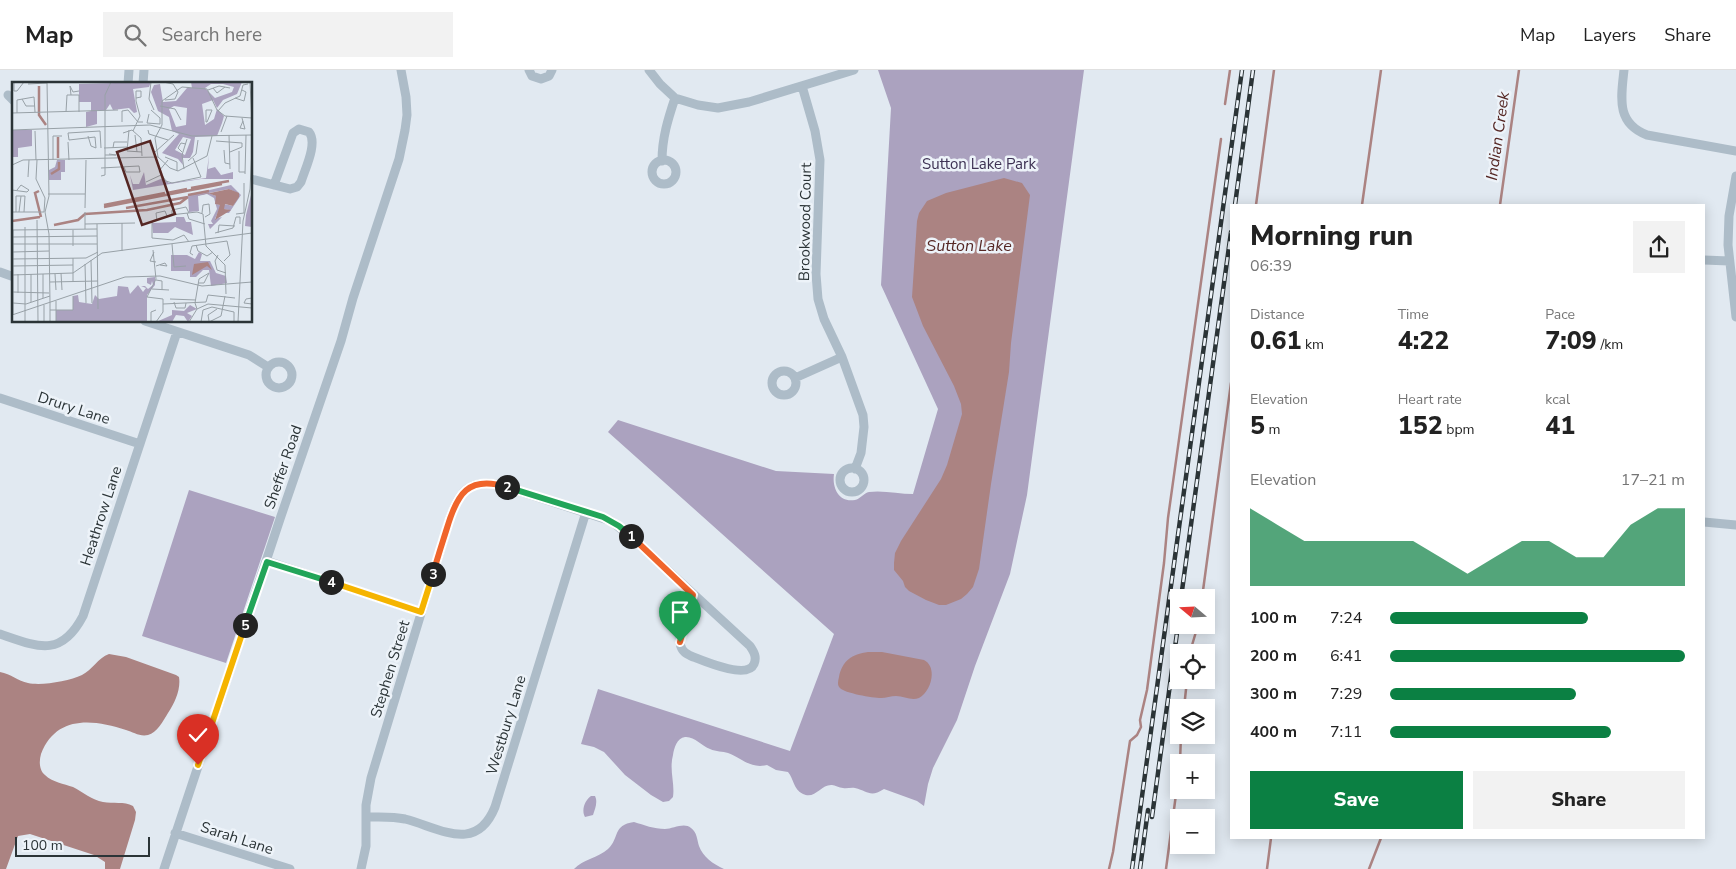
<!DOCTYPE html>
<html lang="en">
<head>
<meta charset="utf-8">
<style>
	:root { --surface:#fff; --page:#f2f2f2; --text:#222; --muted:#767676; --line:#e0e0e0; --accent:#0b8043 }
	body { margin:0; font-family:"Nunito Sans",sans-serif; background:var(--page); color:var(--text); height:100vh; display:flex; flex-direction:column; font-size:19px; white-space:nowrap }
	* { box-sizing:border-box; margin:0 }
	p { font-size:16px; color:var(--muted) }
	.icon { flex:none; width:28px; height:28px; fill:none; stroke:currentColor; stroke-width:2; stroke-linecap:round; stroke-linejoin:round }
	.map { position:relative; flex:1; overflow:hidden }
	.sheet { position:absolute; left:1230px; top:134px; width:475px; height:635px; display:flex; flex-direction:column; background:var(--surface); border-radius:0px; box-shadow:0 2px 12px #0003 }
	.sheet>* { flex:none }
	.needle { width:32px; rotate:289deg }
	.controls { position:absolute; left:1170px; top:519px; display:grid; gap:10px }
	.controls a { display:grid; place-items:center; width:45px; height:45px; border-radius:0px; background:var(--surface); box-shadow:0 2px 12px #0003; font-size:25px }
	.scale { position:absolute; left:15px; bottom:12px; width:135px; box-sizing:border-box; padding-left:5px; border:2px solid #2b3437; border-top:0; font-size:14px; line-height:18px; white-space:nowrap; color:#2b3437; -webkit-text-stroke:4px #edf3f9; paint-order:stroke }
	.pin { position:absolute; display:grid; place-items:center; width:42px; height:42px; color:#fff; margin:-51px -21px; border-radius:50% 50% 50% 0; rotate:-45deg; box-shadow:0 0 5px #0007 }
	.pin .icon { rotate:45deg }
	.km { position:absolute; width:25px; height:25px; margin:-12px; border-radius:50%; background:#222; color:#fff; font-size:14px; line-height:25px; text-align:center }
	.round { display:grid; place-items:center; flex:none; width:52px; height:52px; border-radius:0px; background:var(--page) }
	.summary { display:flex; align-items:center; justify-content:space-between; height:85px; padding:0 20px }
	h1 { font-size:28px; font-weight:800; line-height:38px }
	.metrics { display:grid; grid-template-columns:repeat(3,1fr); gap:8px; height:85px; padding:5px 20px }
	.metrics div { display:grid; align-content:center }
	.metrics b { font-size:25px; font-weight:800 }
	.metrics small { font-size:14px; font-weight:400 }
	.metrics p { font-size:14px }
	.chart { height:140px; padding:10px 20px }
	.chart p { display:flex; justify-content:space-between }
	.chart svg { width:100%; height:90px; margin-top:5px; fill:var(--accent); opacity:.7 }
	.cta { display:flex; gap:10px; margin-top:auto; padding:10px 20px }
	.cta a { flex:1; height:58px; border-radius:0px; background:var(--accent); color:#fff; font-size:20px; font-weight:800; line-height:58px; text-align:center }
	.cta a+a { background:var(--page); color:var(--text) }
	ul { padding:0 20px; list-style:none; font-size:16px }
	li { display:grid; grid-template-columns:80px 60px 1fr; align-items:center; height:38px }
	li i { height:12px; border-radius:6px; background:var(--accent) }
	header { display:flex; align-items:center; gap:30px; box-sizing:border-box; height:70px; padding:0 25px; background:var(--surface); border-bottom:1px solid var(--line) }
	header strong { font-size:24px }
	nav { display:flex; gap:28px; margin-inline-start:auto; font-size:18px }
	.search { width:350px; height:45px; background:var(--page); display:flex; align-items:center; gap:12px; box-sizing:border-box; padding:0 18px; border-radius:0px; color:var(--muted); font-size:19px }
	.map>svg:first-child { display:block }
</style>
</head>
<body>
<header>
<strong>Map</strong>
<div class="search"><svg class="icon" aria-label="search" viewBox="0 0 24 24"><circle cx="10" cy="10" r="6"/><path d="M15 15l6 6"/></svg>Search here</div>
<nav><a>Map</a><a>Layers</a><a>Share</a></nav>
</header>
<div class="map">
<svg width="1736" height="799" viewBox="0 0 1736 799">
	<rect width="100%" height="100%" fill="#e1e9f1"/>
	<!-- green -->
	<path fill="#aba2bf" d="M878 0H1084L1027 425 1010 504 975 596 957 650 933 698 928 714 924 736 917 731 884 719C870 728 868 721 855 718 851 717 847 719 843 718 839 718 835 715 832 715 821 714 815 730 803 724 793 719 794 709 788 702L776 700 767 695C751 699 743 689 728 683 723 681 716 682 710 679 702 676 694 666 685 667 677 668 674 678 673 685 669 700 675 713 673 727L669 731 663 732 651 725 625 705 604 682 594 677 581 674 598 619 790 681 834 564 608 362 618 350 776 401 834 404C832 417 838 433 855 430 860 429 864 423 869 422 883 420 899 424 913 424L938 339 881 215 891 38Z
		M189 420 275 447 226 593 142 566Z
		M591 726H595C598 732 595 739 593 745L585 747C581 740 585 730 591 726Z
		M634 752C644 755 654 759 665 759 673 759 684 752 691 758 697 762 697 770 699 776 703 787 713 794 724 799H574C583 789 598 788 608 779 620 768 612 755 634 752Z"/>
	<!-- water -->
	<path fill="#ab8382" d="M1004 108 1022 113 1030 125 1011 273 1009 302 991 414 979 499 973 517 967 524 961 529 946 535H939L926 530 909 521 905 517 903 511 894 500V493L895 483 901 471 941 409 947 395 962 344 961 334 954 316 923 256 912 227 917 151 919 143 927 131 946 123Z
		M868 582H882L924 590C938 597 931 622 919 628 911 631 904 626 896 626 891 626 886 628 881 628 873 628 844 623 840 618 837 615 838 611 839 607 842 591 852 584 868 582Z
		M109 584 126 587 176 605 179 607C181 619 175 633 168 643 163 651 157 663 148 665 140 667 133 662 126 660 93 649 56 645 41 684 39 691 39 700 45 705 52 712 64 714 73 717 83 722 92 730 103 732 113 734 124 731 133 736L136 742 135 750 120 799H105V792L94 785 30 764 18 766 6 799H0V602C11 604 18 611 28 613 42 616 69 611 82 605 92 600 98 588 109 584Z"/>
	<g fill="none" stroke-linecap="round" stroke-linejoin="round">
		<!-- stream -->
		<path stroke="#ab8382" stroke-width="2.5" d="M1225 34 1230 0
			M1256 135 1274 0
			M1362 135 1381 0
			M1500 135 1519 0
			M1202 528 1231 313
			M1190 582 1198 555
			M1184 638 1187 610
			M1180 692 1181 665
			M1109 799 1113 782 1130 671 1137 665 1141 657 1140 650 1147 620 1164 493 1168 448 1221 69
			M1166 799 1179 702
			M1267 799 1271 768
			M1369 799 1381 768"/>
		<!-- street -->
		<path stroke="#adbcc8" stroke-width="9" d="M529 0 532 6 541 9 549 6 552 0
			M649 0 660 14 675 28 698 35 718 38 749 32 854 0
			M1624 0C1621 28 1616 53 1647 65L1736 81
			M128 14 129 0
			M143 14 144 0
			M802 16 815 61 820 90 816 204 818 229 824 249 842 287 863 345 864 357 861 383 855 399
			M8 25 14 31
			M652 102a12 12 0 1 1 24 0a12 12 0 1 1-24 0Z
			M662 91C662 68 668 49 675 28
			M1736 106 1729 146 1728 175 1736 247
			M251 109 290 119 297 117 301 112C305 99 318 73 309 62L299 59 293 63 274 115
			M1704 190 1729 191
			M0 202 14 207
			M145 251 249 285 268 297
			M266 305a13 13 0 1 1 26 0a13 13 0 1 1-26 0Z
			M772 313a12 12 0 1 1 24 0a12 12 0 1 1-24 0Z
			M795 308 842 287
			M0 328 140 374
			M840 410a12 12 0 1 1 24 0a12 12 0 1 1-24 0Z
			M1704 452 1736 455
			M267 491 421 542
			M0 564C38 577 61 588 83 546L177 262
			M366 747C379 747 392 746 405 749 440 758 476 784 495 737L586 442
			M175 763 290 799
			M164 799 280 449 341 271 353 228 399 89 405 60 407 45 406 27 401 0
			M361 799 366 776V735L371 708 450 448C459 422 468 410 497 414L611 451 636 471 750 576C754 582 757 587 754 594 747 610 704 591 691 586 687 584 684 583 682 579 675 568 689 537 693 525"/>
		<!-- rail casing -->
		<g stroke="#2b3437" stroke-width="4.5">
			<path id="rail" d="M1235 135 1253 0
				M1181 528 1231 162
				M1152 747 1179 548
				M1132 799 1242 0
				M1140 799 1148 740"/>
		</g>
		<!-- rail -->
		<use href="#rail" stroke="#edf3f9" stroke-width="2.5" stroke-dasharray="8" stroke-linecap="butt"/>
	</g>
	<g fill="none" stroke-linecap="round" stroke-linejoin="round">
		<!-- split-1 casing -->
		<g stroke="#fff" stroke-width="10">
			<path id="split-1" d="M631 466 693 525 680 572"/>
		</g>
		<!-- split-2 casing -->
		<g stroke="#fff" stroke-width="10">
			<path id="split-2" d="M507 417 603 447 619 456 631 466"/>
		</g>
		<!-- split-3 casing -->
		<g stroke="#fff" stroke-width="10">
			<path id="split-3" d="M433 504C437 489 442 474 447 458 457 424 468 405 507 417"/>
		</g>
		<!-- split-4 casing -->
		<g stroke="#fff" stroke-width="10">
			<path id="split-4" d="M331 512 421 542 433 504"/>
		</g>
		<!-- split-5 casing -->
		<g stroke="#fff" stroke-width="10">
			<path id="split-5" d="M245 555 267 492 331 512"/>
		</g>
		<!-- split-6 casing -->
		<g stroke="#fff" stroke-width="10">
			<path id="split-6" d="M198 695 245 555"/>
		</g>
		<!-- split-1 -->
		<use href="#split-1" stroke="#f0652b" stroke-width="6"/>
		<!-- split-2 -->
		<use href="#split-2" stroke="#22a559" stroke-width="6"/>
		<!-- split-3 -->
		<use href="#split-3" stroke="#f0652b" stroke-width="6"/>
		<!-- split-4 -->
		<use href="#split-4" stroke="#f5b400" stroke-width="6"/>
		<!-- split-5 -->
		<use href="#split-5" stroke="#22a559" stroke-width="6"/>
		<!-- split-6 -->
		<use href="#split-6" stroke="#f5b400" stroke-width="6"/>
	</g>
	<g text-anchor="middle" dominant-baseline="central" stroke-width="5" stroke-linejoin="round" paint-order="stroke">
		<!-- park labels -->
		<g font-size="15" fill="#3d3153" stroke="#edf3f9">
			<text x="979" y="94">Sutton Lake Park</text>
		</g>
		<!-- street labels -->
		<g font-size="15" fill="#2b3437" stroke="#edf3f9">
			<text transform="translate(805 152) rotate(-89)">Brookwood Court</text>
			<text transform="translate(74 338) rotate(18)">Drury Lane</text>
			<text transform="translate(283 397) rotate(-71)">Sheffer Road</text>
			<text transform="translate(101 446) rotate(-72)">Heathrow Lane</text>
			<text transform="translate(390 599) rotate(-73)">Stephen Street</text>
			<text transform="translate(506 655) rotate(-73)">Westbury Lane</text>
			<text transform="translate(237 768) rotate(18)">Sarah Lane</text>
		</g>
		<!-- water labels -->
		<g font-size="16" font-style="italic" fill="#552724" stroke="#edf3f9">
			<text transform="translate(1498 66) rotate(-82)">Indian Creek</text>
			<text x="969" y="176">Sutton Lake</text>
		</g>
	</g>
	<!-- overview -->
	<g transform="translate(12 12)">
		<rect width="240" height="240" fill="#e1e9f1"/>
		<path d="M139 0 137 5 121 7 125 30 122 31 117 26 101 28 98 22 94 28H85V42L74 45V30L79 29V20H67V2ZM179 0H230L225 12 211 18 205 26 201 18 190 22 193 43 202 37 205 27 212 34 210 41 205 54 183 55 181 70 178 76H170L171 83 166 77 150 71 167 52 160 49 157 35 146 29 139 10 142 3 148 2 151 20 164 19 175 6H180ZM199 2H211L222 5 220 10 203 16 193 6ZM162 24 175 26 174 43 164 45 157 27ZM171 55 179 57 173 73 163 68ZM1 48H20V64L6 66V75H1ZM197 73 196 87 203 85 209 93 221 90V97H189L121 108 118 93 121 102H127L132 90 134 103 151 96 157 101 194 96ZM45 78H53V90H49V98H37V88L43 85ZM219 103 229 113 217 131H213L217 128 212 127V122L221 124 227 112 217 107 197 111 204 114V122L209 123 203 137 210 135 198 147 196 142H201L199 139 205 127 202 116 195 112 186 114 187 129 177 130 176 113ZM240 109V145L233 144 234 133ZM164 135H172L174 140H179L181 153 163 145 156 151H141L140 141 164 140ZM187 170 190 172 188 179H198L204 191 214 194 215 201 199 204 197 188H191L184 195H178V189H159V173H175L183 177ZM143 195V203L135 213V240H44V228H61V214L66 213 67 220 80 222 83 213 87 217 105 214 106 204 116 205 118 212 126 203 131 210 134 206 129 204H133L136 207 141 203 140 199 139 203 135 201V196ZM178 223 185 227 175 231 180 234 176 240 172 234 164 233 160 240H144L160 233V228L172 229Z" fill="#aba2bf" fill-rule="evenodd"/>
		<path d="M217 107 227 111V115L221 124 213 122 212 127 219 128 203 138 208 123 203 122 204 114 196 111 179 115ZM196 180 200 188 195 184 180 193 182 182Z" fill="#ab8382"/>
		<path fill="none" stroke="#ab8382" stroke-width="2.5" d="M27 4V33L34 43M46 55V76M39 92 47 87V80M179 106 217 99M27 109 23 111 29 135M155 111 175 107M176 113 197 109M92 123 153 111M92 125 210 102M114 126 176 115M0 139 28 135M42 143 66 138 73 132 135 128 168 121 176 115"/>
		<path fill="none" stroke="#98a1a7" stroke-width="1" d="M35 0 37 114 33 130 37 152 38 221M139 0 137 17 142 28M151 0 161 2 166 10 163 17 153 18M238 0 240 41M2 1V9H5L12 0M16 2 35 1M201 6 205 11 213 5M196 8 207 4 218 6M59 13 58 4 61 10 67 9M22 15 23 30M223 16 232 19 234 10 230 8M10 17 14 24H23M148 24 163 27 169 38M194 28H200L195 40H194ZM206 29 213 21 228 14 231 3 236 2M54 30 55 13H67V30M0 31 106 28M5 31V18L22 15M137 32 135 41 148 42V36L139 28M230 36 233 47 228 46 231 39M110 40V29L116 28 126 40H131M0 48 138 43 180 54 240 53M117 48 115 69 130 70M136 48 137 52 156 58M23 49 24 78M121 49 128 34 124 19V9H129V15L124 16M209 50 215 34M111 51 120 48 129 56 130 74M123 53 125 70M217 53 218 87M76 54 79 64 84 66M143 56 150 43V19L170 5 195 7 205 28 213 34 240 36M143 56 146 75 158 86 166 89 195 74 200 54M204 59 230 61V65L218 70M56 60 57 78M84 66 83 55 57 58 56 51 88 49 89 66M92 66 115 65M101 66 102 60H115M212 68 213 81 218 82M227 69V90H233M143 70 162 53M170 70 166 66 169 61 174 62M93 73H104L97 72M153 75 165 80V89M41 78V54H50M156 78 147 89 154 99 160 101 189 95 181 76M176 79 184 72 186 58M0 83 11 78 146 75M112 85 114 90H128M89 86 127 84 128 90M172 87 170 73 175 57M233 92 234 53M89 94 93 93V13L99 0M16 95 17 78M134 100 149 93M0 108 15 110 17 108 9 103 5 108M36 112H73M73 126 74 78M0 130H32L33 116 24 97 25 78M4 130V114H13L12 130M7 130 9 114M73 130V147M175 131 177 137 193 142M190 131 191 123 197 122 198 132 193 135M224 132 232 131V101M160 133V128L174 125 177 131M25 138 26 240M145 139 144 131 153 129 155 134M110 141V169M73 142 123 141M85 142 86 227M13 145V240M0 148 85 147M1 148V232M61 148V164M203 151 221 146 224 135H228V142M206 151 207 143 223 144M0 155 85 154M177 160 172 153 161 158 140 156V140L158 133 185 130 191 132 194 164 213 183 214 212M0 162H85M160 162 162 185 174 184M184 163 186 169 195 174 201 170M141 168 144 197 135 215 151 217V230L144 240M1 170 37 169M142 170 138 179 144 180M181 173 178 171 180 164 215 159 218 173 212 179M206 173 203 179 205 188 214 191M0 177 74 176 86 170M79 178 80 221M73 182 74 221M1 184 61 183M144 184 153 181 155 184 148 183M49 191 50 208M6 192V211M19 192V220M31 192V216M43 192 44 208M0 193 61 191 90 171 240 151M144 198 150 199V208M38 200 86 199M61 200V176M140 207 157 208M1 210 37 211M240 216 234 217 232 221 240 222M158 217 184 218M44 219V240M162 220 164 226H173L174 221M1 221 14 222 38 214M38 221V240M151 222 194 220 196 213 223 216M32 223V240M185 227 183 221 187 197 197 191 192 201H186M38 228H61V214M0 233 113 195 148 194 190 204 240 200M197 239 196 233 205 227M139 240V230L144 228M177 240 185 227 196 222 240 226M189 240 191 228 200 225 222 230V240M197 240 209 234 213 214M226 240 231 139 238 107 240 66"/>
		<path fill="#552724" fill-opacity="0.15" stroke="#552724" stroke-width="2.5" d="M138 59 163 132 130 143 105 70Z"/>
		<rect width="240" height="240" fill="none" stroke="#2b3437" stroke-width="2.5"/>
	</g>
</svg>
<div class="controls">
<a><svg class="needle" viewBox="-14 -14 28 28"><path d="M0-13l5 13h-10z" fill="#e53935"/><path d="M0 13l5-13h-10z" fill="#767676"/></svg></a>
<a><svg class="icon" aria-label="locate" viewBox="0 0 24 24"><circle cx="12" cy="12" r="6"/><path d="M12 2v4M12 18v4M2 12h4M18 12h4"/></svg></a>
<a><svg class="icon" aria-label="layers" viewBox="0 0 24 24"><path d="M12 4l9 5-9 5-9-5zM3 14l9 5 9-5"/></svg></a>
<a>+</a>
<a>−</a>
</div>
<div class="scale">100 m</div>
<div class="pin" style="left:680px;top:572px;background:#1e9e55"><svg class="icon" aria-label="arrive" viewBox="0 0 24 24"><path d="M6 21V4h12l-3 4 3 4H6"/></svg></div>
<div class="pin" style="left:198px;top:695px;background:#d93025"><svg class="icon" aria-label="check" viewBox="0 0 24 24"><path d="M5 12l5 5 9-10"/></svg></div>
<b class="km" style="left:631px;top:466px">1</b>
<b class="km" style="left:507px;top:417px">2</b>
<b class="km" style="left:433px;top:504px">3</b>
<b class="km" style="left:331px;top:512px">4</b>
<b class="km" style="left:245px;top:555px">5</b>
<section class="sheet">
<div class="summary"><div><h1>Morning run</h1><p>06:39</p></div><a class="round"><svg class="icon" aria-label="share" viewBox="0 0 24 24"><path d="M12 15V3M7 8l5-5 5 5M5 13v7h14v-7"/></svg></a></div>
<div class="metrics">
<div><p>Distance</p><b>0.61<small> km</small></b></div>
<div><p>Time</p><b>4:22</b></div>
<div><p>Pace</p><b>7:09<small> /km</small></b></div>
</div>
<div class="metrics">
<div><p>Elevation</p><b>5<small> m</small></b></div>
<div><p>Heart rate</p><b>152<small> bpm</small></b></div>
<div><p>kcal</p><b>41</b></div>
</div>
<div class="chart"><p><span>Elevation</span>17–21 m</p>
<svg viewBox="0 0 160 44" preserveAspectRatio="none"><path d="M0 44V6L10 14L20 22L30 22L40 22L50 22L60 22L70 30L80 38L90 30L100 22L110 22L120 30L130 30L140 14L150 6L160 6V44z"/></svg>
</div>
<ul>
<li><b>100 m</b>7:24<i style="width:67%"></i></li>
<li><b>200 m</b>6:41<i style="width:100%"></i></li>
<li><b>300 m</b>7:29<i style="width:63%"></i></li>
<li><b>400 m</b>7:11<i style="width:75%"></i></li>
</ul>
<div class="cta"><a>Save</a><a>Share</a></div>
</section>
</div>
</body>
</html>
